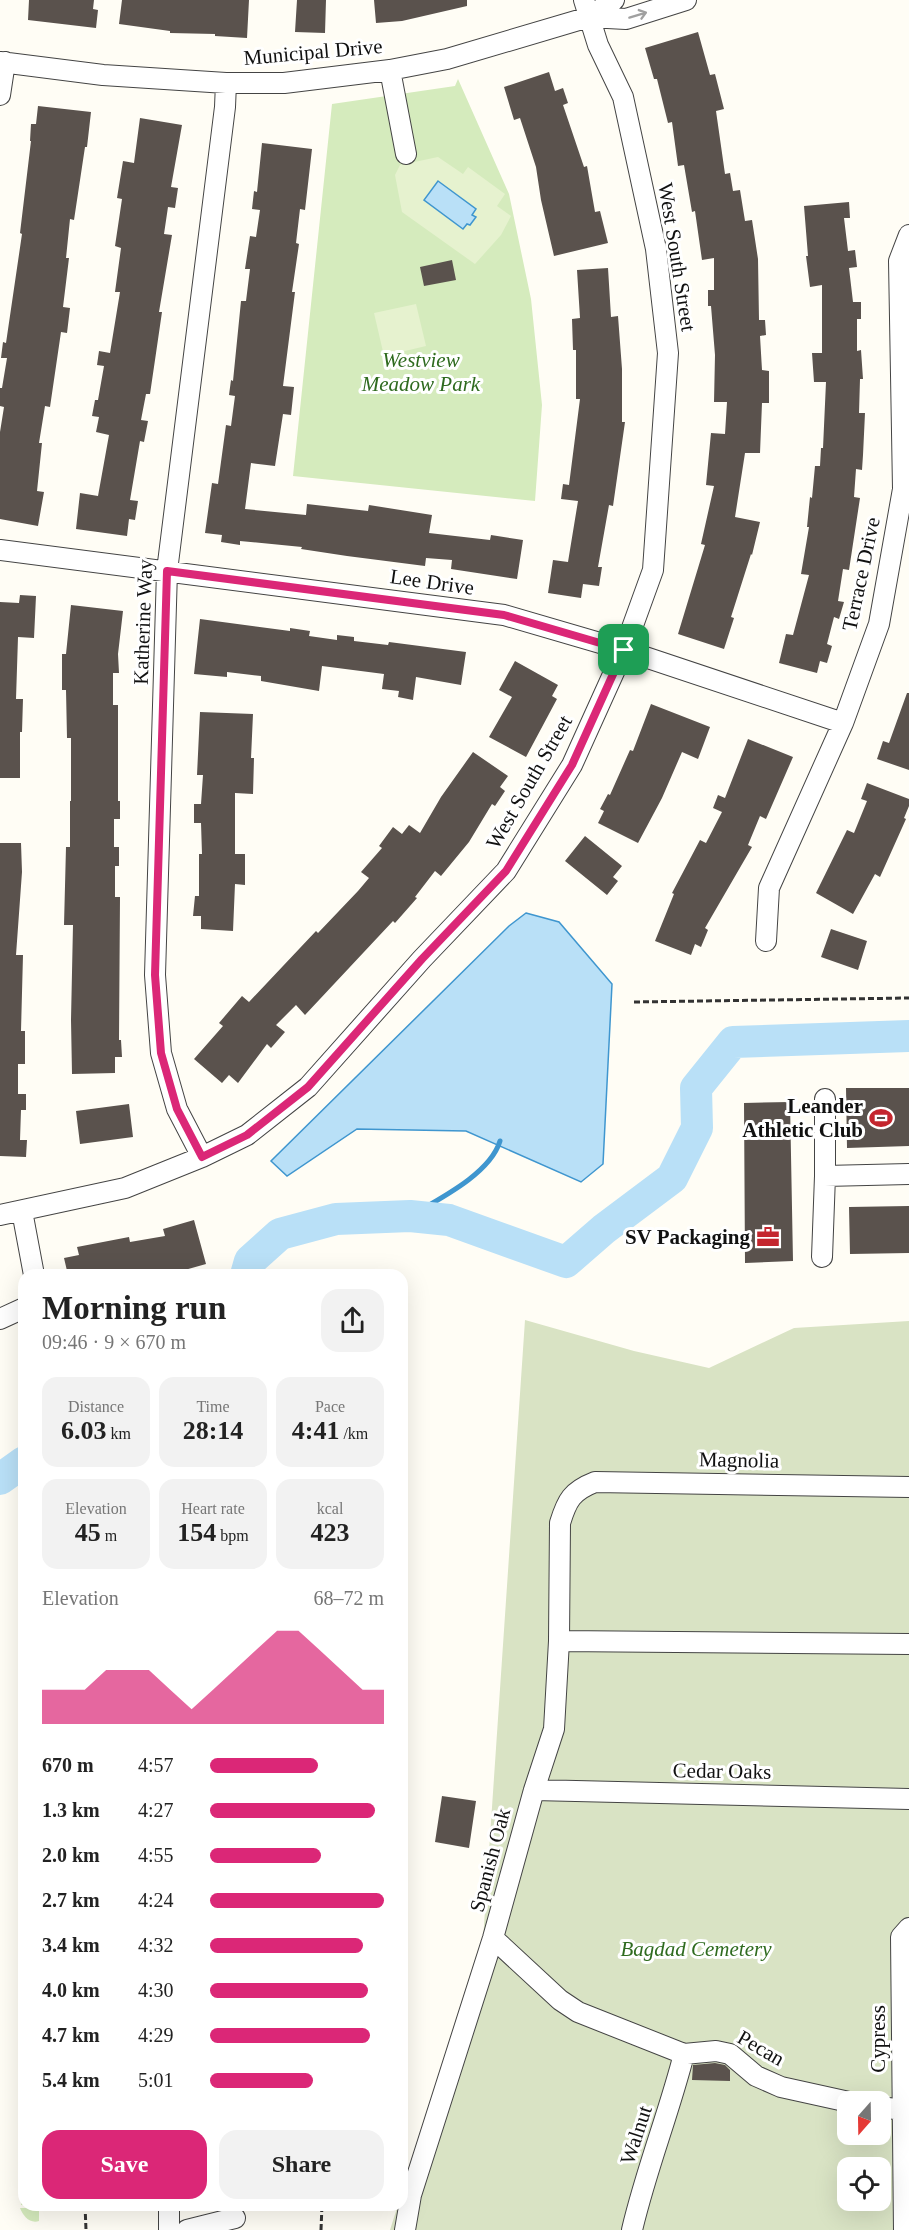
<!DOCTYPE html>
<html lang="en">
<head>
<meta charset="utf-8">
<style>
	:root { --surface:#fff; --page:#f2f2f2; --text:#222; --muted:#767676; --accent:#db2777 }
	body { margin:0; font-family:"Times New Roman",serif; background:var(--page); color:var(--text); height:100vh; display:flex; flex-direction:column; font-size:22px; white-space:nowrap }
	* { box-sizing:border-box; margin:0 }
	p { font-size:20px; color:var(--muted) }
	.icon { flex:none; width:33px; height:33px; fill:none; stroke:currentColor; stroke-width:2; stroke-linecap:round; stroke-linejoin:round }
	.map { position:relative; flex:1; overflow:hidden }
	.sheet { position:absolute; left:18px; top:1269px; width:390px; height:942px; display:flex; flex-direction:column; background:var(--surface); border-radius:18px; box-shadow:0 6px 24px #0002 }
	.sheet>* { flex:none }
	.needle { width:39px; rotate:200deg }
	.controls { position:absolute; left:837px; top:2091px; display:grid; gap:12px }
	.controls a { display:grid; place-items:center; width:54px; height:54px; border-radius:12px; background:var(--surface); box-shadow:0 6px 24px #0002; font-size:30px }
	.pin { position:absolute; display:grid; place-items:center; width:51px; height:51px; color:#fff; margin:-26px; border-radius:12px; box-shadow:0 3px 9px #0006 }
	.round { display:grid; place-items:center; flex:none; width:63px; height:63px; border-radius:18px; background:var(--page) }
	.head { display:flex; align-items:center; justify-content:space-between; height:102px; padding:0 24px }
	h1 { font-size:33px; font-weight:700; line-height:45px }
	.stats { display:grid; grid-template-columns:repeat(3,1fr); gap:9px; height:102px; padding:6px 24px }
	.stats div { display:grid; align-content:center; border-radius:15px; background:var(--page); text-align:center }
	.stats b { font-size:26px; font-weight:700 }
	.stats small { font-size:16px; font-weight:400 }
	.stats p { font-size:16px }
	.chart { height:168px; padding:12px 24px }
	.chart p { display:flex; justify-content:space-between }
	.chart svg { width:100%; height:108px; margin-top:6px; fill:var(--accent); opacity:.7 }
	.cta { display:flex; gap:12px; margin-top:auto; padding:12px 24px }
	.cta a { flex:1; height:69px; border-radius:18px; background:var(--accent); color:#fff; font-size:24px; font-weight:700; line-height:69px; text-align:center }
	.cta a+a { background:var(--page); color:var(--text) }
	ul { padding:0 24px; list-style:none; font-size:20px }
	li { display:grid; grid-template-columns:96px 72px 1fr; align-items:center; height:45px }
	li i { height:15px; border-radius:8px; background:var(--accent) }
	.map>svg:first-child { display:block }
</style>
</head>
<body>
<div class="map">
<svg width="909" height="2230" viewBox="0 0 909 2230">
	<rect width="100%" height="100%" fill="#fffdf5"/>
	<!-- green -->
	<path fill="#d5ebbd" d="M458 79 509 194 531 299 542 405 535 501 293 476 332 104 455 86Z
		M22 2141 24 2205H21L20 2153Z
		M20 2208H39V2221C30 2224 23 2216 20 2208Z"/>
	<!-- cemetery -->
	<path fill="#d9e3c4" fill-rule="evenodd" d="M525 1320 634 1351 709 1368 794 1328 909 1321V2230H390L398 2205H402V2191L476 1956 483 1940ZM848 2102H880V2134H848ZM848 2168H880V2200H848Z"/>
	<!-- pitch -->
	<path fill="#e6f2cf" d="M438 157 463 174 468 167 505 194 497 206 511 216 501 235 475 264 402 212 395 175 400 165Z
		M416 304 426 346 384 356 374 313Z"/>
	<!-- water -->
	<path fill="#b9e0f7" stroke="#3f96cf" stroke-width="1.5" d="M438 181 476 209 472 215 476 217 470 225 467 224 463 229 424 200Z
		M526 913 559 922 612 984 603 1164 581 1182 466 1131 357 1129 287 1176 271 1161 509 926Z"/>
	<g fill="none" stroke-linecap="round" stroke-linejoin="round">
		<!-- stream -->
		<path stroke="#3f96cf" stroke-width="5" d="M410 1216C439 1199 490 1174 500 1141"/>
		<!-- river -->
		<path stroke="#b9e0f7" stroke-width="32" d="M246 1275 250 1261 280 1234 336 1219 410 1216 449 1220 566 1262 604 1229 672 1178 697 1128 696 1088 733 1042 909 1036
			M0 1479 24 1462"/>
	</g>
	<!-- building -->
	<path fill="#5a524d" d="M29 0H94L93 9 98 10 96 28 28 20Z
		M122 0H249L247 38 215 36V34L170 33V31L119 24Z
		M297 0H326L325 33 295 32Z
		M374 0H467V6L402 21 376 23Z
		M698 32 710 75 715 74 724 109 716 111 725 174 730 173 733 191 740 190 745 221 752 220 758 259 759 320H765L766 335 760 336 762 370 769 371V403H762L760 453H745L735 517 760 522 752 555 751 554 731 617 734 618 724 649 678 634 705 545 701 544 714 486 706 485 711 433 725 434 727 402H714L715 355 711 306H708V290H714V258L702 260 695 211 692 212 684 165 678 166 672 122 668 123 657 79H654L645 48Z
		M549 72 555 91 563 88 568 103 563 105 584 167 587 166 595 212 600 211 608 243 554 256 541 200 536 167 520 118 514 120 504 87Z
		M38 106 91 112 87 147H85L74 220 70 219 66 258H69L63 307 70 308 67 333 61 332 50 407 45 406 39 443H42L37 491 44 492 38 526 0 519V432L4 407 0 406V388H2L7 358H1L3 342 6 343 22 234 20 233 31 141H30L31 124H36Z
		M140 118 182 125 171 187 178 188 175 208 168 207 164 234 172 235 159 312H162L155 360 150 394H146L141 420 148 421 144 442 140 441 130 500 138 501 135 520 129 519 127 536 76 529 80 493 98 496 109 435 96 432 99 417 92 416 95 400H98L104 366 97 365 99 351 110 353 120 292H115L121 248 115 246 122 199 117 198 123 161 134 163Z
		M262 143 312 149 305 210 300 209 296 243 299 244 292 292H295L283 386 294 387 291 415 283 414 275 466 251 463 245 509 306 515 307 504 368 511 369 505 432 515 429 533 490 540 491 535 523 540 517 579 451 569 452 560 426 558 425 566 347 556 301 549 302 547 240 541V545L221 542 222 535 205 533 212 483 218 484 226 425 231 426 235 396 229 395 231 380 233 381 241 301H246L250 269H245L250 236 256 237 260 210 252 209 254 191 257 192Z
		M849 202 850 218H844L848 251 855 250 857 267 849 268 853 302H861V319H857V351L861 350 863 379H860L859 413H865L863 455 862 470 856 469 854 497 860 498 849 570 843 569 838 601 844 602 839 619 834 617 827 644 832 646 827 663 820 661 817 673 779 663 786 634 793 635 809 575 801 574 809 527H807L810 497 812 498 815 466H820L821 448H823L826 382H814L812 353H822V285L810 287 806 256H808L804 206Z
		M452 260 456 280 424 286 420 267Z
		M608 268 611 317 618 316 622 369V422H625L613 506 609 505 598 567H602L599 586 583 584 581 598 548 593 553 560 568 562 578 501 561 499 563 484 569 485 580 399H576V350H573L572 319 580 318 577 270Z
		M20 595 36 596 34 638 18 637 16 699H23L22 732H20V778H0V602L19 603Z
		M71 605 123 611 118 654 119 673H113V705H118V801H120V819H114V847H119V866H115V897H120L119 1040H121L122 1057H115V1073L72 1074 71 1020 73 925H64L66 847H70V801H71V738H67L66 690H62V654H66Z
		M200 619 290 631V628L310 631 309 636 337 640V635L354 637V641L388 645 389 642 466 652 461 685 416 677 413 700 398 697 399 691 382 689 384 674 322 666 319 691 261 681V676L227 672V677L194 674Z
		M515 661 558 685 552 696 557 699 526 757 489 737 512 697 499 690Z
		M907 693H909V770L877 759 883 741 889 743Z
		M651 704 710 727 698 759 682 752 662 798 638 843 598 823 604 811 600 809 608 794 610 795 630 750 633 751Z
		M200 712 253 714 251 758H254L253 794 235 793V854H245V885L235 884 233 931 201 929V916H193L195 896H199V854H202L201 823H194V804H201L203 775H197Z
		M748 739 793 757 766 819 760 816 748 845 752 847 705 928 708 930 701 947 695 944 691 955 655 941 674 894 672 893 700 840 706 843 722 812 713 808 718 795 725 798Z
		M473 752 508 776 500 787 505 791 495 806 492 804 469 842 441 876 435 871 415 897 417 898 395 923 393 921 305 1015 296 1005 276 1025 285 1032 271 1048 267 1044 238 1083 229 1075 222 1083 194 1059 223 1026 219 1023 242 996 249 1002 316 931 318 933 358 891 369 878 361 872 382 848 379 846 393 827 402 834 409 825 420 833 441 797Z
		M867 783 909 799V806L904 818 906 819 880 877 875 874 853 914 816 893 847 830 854 833 867 801 861 799Z
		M585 836 622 866 613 877 618 881 607 895 565 861Z
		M0 843H21L22 872 16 955H23L21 1031H25V1064H18V1094H26V1110H21L20 1140H27L26 1157 0 1156Z
		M831 929 867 941 858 970 821 957Z
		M846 1088H909V1146L847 1148Z
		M790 1102 793 1261 745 1263 744 1103Z
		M129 1104 133 1137 80 1144 76 1111Z
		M909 1206V1253L850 1254 849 1207Z
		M194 1220 206 1264 167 1275H68L64 1258 79 1255 77 1247 129 1237 130 1242 165 1236 163 1229Z
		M442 1796 476 1801 469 1848 435 1842Z
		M715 2063 725 2065 730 2070V2081L692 2080 693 2065Z"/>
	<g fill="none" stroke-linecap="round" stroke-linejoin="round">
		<!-- minor casing -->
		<g stroke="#444" stroke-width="22">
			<path id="minor" d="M589 17 626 19 686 0
				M0 62 103 75 226 83H284L390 70 447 59 589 17 614 0
				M390 70 406 154
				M0 95 5 62
				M0 550 504 615 624 650 843 723
				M766 941 769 888 843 723 879 624 903 489 899 261 909 235
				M825 1099V1176L909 1174
				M202 1157 177 1109 161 1053 155 975 167 571 225 107 226 83
				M22 1211 34 1275
				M0 1215 125 1188 202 1157 247 1135 308 1087 422 959 506 871 572 765 624 650 653 570 668 353 656 249 623 97 598 45 584 0
				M822 1257 825 1176
				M0 1319 24 1308
				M559 1641 909 1644
				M534 1790 909 1799
				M493 1938 560 2000 578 2012 684 2054 716 2051 730 2054 756 2076 781 2087 849 2102
				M880 2107 903 2110
				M169 2230V2205
				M187 2230 235 2218
				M405 2230 411 2195 493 1938 534 1790 554 1729 559 1641 560 1523C567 1500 572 1491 595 1482L909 1487
				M632 2230C646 2170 669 2113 684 2054
				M904 2230 901 1937 909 1928"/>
		</g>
		<!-- path -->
		<path stroke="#333" stroke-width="3" stroke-dasharray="6 3" stroke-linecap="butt" d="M634 1002 909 998
			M85 2205 86 2230
			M321 2230 322 2205"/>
		<!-- minor -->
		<use href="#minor" stroke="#fff" stroke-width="20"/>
	</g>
	<!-- one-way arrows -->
	<defs><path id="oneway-shaft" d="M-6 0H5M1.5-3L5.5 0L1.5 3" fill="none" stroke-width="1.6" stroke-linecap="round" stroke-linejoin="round" transform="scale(1.5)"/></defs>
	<use stroke="#a0a0a0" href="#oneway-shaft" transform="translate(638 15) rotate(-17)"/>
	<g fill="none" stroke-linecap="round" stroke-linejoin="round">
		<!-- route casing -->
		<g stroke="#fff" stroke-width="12">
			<path id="route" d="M167 571 504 615 624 650 572 765 506 871 422 959 308 1087 247 1135 202 1157 177 1109 161 1053 155 975Z"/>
		</g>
		<!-- route -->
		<use href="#route" stroke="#db2777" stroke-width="8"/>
	</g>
	<!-- icons -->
	<defs>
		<g id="stadium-bare" transform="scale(1.8)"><path d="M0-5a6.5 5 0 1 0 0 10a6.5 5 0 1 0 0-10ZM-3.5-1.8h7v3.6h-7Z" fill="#c4262e" stroke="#fff" stroke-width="2.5" paint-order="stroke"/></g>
		<g id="office-bare" transform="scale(1.8)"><path d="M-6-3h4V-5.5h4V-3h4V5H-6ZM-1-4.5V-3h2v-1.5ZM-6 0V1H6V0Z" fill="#c4262e" stroke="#fff" stroke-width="2.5" paint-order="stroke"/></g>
	</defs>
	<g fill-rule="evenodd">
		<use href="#stadium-bare" x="881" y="1118"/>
		<use href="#office-bare" x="768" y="1237"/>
	</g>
	<g text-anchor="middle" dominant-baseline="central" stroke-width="6" stroke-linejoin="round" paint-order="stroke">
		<!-- street labels -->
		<g font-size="21" fill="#111" stroke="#fff">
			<text transform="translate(313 52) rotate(-5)">Municipal Drive</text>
			<text transform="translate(677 257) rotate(81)">West South Street</text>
			<text transform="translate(861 574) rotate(-78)">Terrace Drive</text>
			<text transform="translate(432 582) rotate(8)">Lee Drive</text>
			<text transform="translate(143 622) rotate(-88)">Katherine Way</text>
			<text transform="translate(529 782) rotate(-60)">West South Street</text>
			<text transform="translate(739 1460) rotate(1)">Magnolia</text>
			<text transform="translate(722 1771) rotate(1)">Cedar Oaks</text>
			<text transform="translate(490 1860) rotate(-75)">Spanish Oak</text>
			<text transform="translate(878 2039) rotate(-90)">Cypress</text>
			<text transform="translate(761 2048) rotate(30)">Pecan</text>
			<text transform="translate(636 2135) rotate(-72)">Walnut</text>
		</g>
		<!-- park labels -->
		<g font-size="21" font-style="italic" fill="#2f6b1f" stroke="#fff">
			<text x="421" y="360">Westview<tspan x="421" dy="24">Meadow Park</tspan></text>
			<text x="696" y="1949">Bagdad Cemetery</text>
		</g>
		<!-- poi labels -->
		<g font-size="21" font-weight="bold" fill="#111" stroke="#fff" text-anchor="end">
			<text x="863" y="1106">Leander<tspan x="863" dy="24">Athletic Club</tspan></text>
			<text x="750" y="1237">SV Packaging</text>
		</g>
	</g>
</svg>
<div class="controls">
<a><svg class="needle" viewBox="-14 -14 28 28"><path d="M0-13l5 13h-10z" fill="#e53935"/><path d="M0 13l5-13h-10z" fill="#767676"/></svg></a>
<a><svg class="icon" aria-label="locate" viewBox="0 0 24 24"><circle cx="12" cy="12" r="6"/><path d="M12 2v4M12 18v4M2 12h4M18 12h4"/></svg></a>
</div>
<div class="pin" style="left:624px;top:650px;background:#1e9e55"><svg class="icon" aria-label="arrive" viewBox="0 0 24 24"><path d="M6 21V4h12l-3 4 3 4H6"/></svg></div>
<section class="sheet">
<div class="head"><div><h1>Morning run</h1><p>09:46 · 9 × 670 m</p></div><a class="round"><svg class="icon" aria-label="share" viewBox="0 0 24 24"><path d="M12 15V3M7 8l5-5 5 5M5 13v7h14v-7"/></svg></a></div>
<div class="stats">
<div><p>Distance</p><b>6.03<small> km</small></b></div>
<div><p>Time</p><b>28:14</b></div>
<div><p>Pace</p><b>4:41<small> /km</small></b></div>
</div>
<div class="stats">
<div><p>Elevation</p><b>45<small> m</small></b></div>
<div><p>Heart rate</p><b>154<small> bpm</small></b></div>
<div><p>kcal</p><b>423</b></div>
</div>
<div class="chart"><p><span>Elevation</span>68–72 m</p>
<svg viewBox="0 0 160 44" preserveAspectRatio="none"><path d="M0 44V30L10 30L20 30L30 22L40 22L50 22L60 30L70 38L80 30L90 22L100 14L110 6L120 6L130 14L140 22L150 30L160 30V44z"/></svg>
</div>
<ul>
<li><b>670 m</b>4:57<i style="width:62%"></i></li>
<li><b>1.3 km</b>4:27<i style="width:95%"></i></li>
<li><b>2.0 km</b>4:55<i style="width:64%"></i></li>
<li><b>2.7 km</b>4:24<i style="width:100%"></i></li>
<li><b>3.4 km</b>4:32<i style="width:88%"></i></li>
<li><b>4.0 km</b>4:30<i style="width:91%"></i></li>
<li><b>4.7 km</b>4:29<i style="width:92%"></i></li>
<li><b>5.4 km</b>5:01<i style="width:59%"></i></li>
</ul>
<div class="cta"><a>Save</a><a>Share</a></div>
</section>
</div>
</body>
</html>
